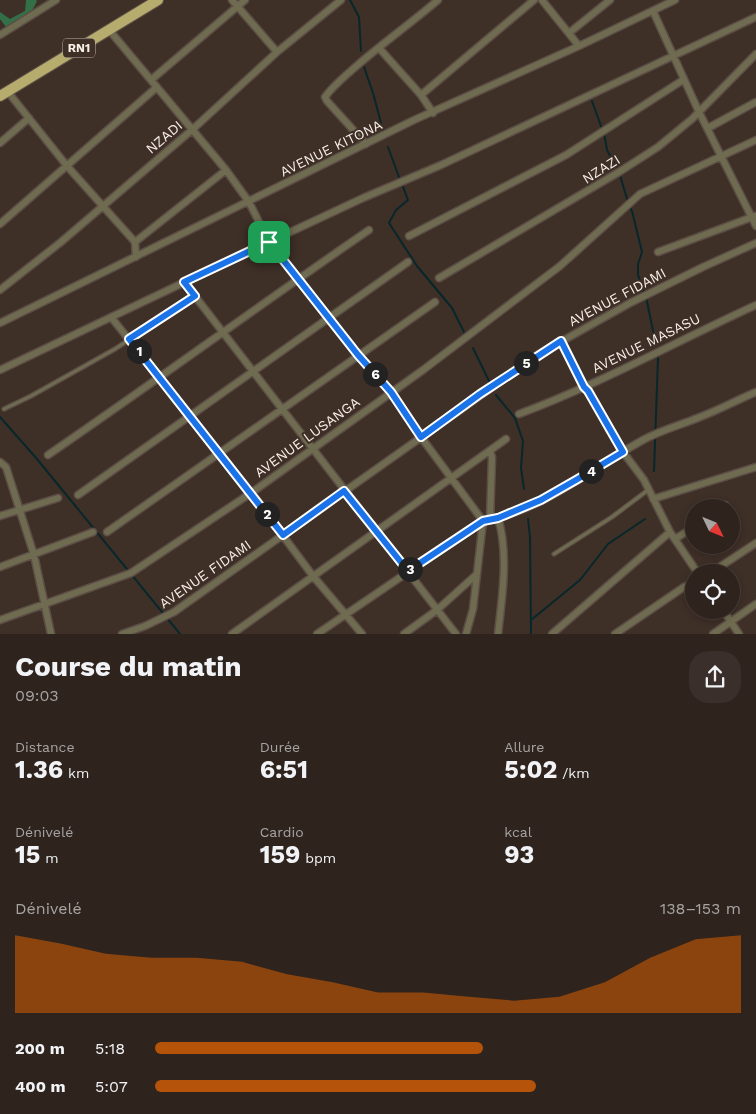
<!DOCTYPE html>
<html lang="fr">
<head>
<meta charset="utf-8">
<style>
	:root { --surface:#2e231d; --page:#3a2f2a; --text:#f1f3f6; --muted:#a7a4a4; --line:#49403b; --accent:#b45309 }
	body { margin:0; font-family:"Work Sans",sans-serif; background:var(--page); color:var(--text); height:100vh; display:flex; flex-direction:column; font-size:19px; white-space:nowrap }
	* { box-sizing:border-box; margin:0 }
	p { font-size:16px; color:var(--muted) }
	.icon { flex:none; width:28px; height:28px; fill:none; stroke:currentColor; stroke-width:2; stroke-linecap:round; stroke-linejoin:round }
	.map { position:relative; height:634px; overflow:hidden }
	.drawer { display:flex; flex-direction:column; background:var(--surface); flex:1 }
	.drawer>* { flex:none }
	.needle { width:32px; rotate:133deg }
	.buttons { position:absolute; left:685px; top:499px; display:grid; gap:10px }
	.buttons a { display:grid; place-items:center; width:55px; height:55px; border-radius:50%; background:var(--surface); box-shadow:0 2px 8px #0003,0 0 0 1px var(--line); font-size:25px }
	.pin { position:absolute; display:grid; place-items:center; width:42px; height:42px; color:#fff; margin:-21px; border-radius:10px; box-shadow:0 2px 8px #0006 }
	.km { position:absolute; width:25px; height:25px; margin:-12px; border-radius:50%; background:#222; color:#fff; font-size:14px; line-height:25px; text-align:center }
	.round { display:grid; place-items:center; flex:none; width:52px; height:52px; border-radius:20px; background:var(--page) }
	.head { display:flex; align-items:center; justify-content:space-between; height:85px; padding:0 15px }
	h1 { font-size:28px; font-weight:700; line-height:38px }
	.metrics { display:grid; grid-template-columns:repeat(3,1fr); gap:8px; height:85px; padding:5px 15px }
	.metrics div { display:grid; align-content:center }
	.metrics b { font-size:25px; font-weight:700 }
	.metrics small { font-size:14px; font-weight:400 }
	.metrics p { font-size:14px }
	.chart { height:140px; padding:10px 15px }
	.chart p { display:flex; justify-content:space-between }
	.chart svg { width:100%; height:90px; margin-top:5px; fill:var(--accent); opacity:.7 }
	ul { padding:0 15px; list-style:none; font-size:16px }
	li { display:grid; grid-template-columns:80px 60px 1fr; align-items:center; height:38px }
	li i { height:12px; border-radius:6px; background:var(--accent) }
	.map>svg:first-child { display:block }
</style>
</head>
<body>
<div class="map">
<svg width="756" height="634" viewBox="0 0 756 634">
	<rect width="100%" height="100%" fill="#3e2f27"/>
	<!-- forest -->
	<path fill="#337048" d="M26 0H36L37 1C29 18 24 22 6 27L0 19V12L10 19 25 11Z"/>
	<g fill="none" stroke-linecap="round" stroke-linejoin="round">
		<!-- stream -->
		<path stroke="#08272b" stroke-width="2" d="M350 0 359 17 361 51
			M364 67 373 93 381 123
			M592 101 602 129
			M604 133 607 150 619 172 628 202
			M388 147 400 180
			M402 184 408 200 396 210 389 223 417 266 452 308 465 334
			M629 206 632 211 642 252 638 264V275L644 293
			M646 297 655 340
			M473 348 489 381
			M496 395 515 418 523 441 521 468 524 489
			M0 417 37 459 180 634
			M654 471 658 358
			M528 519 530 537 531 634
			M531 620 580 580 608 544 645 519"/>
		<!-- service casing -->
		<g stroke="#5c4e46" stroke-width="5.5">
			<path id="service" d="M4 409 31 396 115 349 195 296
				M554 554 612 517 648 490"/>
		</g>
		<!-- minor casing -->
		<g stroke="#5c4e46" stroke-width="9">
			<path id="minor" d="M232 0 277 52
				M542 0 579 46
				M653 11 699 112 756 226
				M110 31 226 170 249 202 269 242 358 355 391 392 421 437 483 521 473 609 466 634
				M569 33 610 0
				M0 35 56 0
				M379 48 421 95 433 113
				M151 80 245 0
				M8 92 67 166 135 242 136 257
				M421 95 534 0
				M708 128 756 102
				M0 143 29 118
				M366 144 327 101 325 97C333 86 343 78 353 69 380 45 410 24 438 0
				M0 224 157 87
				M409 236 566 155 683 80
				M135 242 226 170
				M658 252 755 216
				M439 278 619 172 658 147 692 119 756 54
				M184 282 456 634
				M0 290 61 242 193 129 277 52 341 0
				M111 317 251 493 313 576 362 634
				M0 323 414 120 579 46 675 0
				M561 341 584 387 589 391 623 452 644 480 670 532 697 572
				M0 370 269 242 363 198 441 165 756 17
				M519 414C600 384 677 341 756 305
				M490 452 492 457 490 520
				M48 455C156 381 261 304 369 230
				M0 462 6 467 34 555 51 634
				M78 495 408 262
				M653 499 756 467
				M722 508 725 505
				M0 516 58 498
				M107 532 435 302
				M675 539 694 527
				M0 567 93 532
				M712 572 756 543
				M723 610 739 634
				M0 620 131 573 251 493 423 370 560 266 640 194 756 140
				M122 634 145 626 174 612 539 354 630 303 703 267 756 243
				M232 634 506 439
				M317 634 483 521C542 511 592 468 643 440 661 430 681 425 700 417 719 410 737 400 756 392
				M404 634 437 610 477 574
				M498 634C502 598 509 553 498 518
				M552 634 670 532
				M615 634 684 587 694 583
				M713 634 756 604"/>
		</g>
		<!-- trunk casing -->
		<g stroke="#5c4e46" stroke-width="12">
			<path id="trunk" d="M0 96 158 0"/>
		</g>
		<!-- service -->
		<use href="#service" stroke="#6f6b50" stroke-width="3"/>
		<!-- minor -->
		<use href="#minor" stroke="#6f6b50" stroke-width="6"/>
		<!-- trunk -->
		<use href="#trunk" stroke="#b6ac6e" stroke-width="10"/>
	</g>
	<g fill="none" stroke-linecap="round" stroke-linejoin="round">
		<!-- route casing -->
		<g stroke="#fff" stroke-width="10">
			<path id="route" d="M269 242 358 355 391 392 421 437 480 394 561 341 584 387 588 391 623 452 576 480 541 500 498 518 483 521 408 571 344 491 283 535 129 339 195 296 184 282Z"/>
		</g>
		<!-- route -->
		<use href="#route" stroke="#1a73e8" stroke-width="6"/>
	</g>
	<g text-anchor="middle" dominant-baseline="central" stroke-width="4" stroke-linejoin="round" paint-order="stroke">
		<!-- shield labels -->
		<rect fill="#3e2f27" stroke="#c0b5af" stroke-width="1" x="63" y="38.5" width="32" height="19" rx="4"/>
		<g font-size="12" font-weight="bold" fill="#f8efe9">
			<text x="79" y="48">RN1</text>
		</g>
		<!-- street labels -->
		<g font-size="14" fill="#f8efe9" stroke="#3e2f27">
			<text transform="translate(164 137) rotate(-40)">NZADI</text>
			<text transform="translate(331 148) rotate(-26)">AVENUE KITONA</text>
			<text transform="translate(601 169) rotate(-32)">NZAZI</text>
			<text transform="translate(617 297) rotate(-28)">AVENUE FIDAMI</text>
			<text transform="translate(646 343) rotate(-26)">AVENUE MASASU</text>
			<text transform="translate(307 437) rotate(-36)">AVENUE LUSANGA</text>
			<text transform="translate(205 574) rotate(-35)">AVENUE FIDAMI</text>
		</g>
	</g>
</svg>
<div class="buttons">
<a><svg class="needle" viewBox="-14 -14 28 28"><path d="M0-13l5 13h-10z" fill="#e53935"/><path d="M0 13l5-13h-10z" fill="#a7a4a4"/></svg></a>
<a><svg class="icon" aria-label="locate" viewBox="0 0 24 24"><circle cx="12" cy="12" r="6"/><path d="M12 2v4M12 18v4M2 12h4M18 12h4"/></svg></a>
</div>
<div class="pin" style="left:269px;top:242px;background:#1e9e55"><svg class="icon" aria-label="arrive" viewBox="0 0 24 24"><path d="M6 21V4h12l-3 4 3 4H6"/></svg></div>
<b class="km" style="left:139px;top:351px">1</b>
<b class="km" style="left:267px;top:514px">2</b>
<b class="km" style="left:410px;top:569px">3</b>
<b class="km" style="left:591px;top:471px">4</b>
<b class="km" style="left:526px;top:363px">5</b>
<b class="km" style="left:375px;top:374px">6</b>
</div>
<section class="drawer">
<div class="head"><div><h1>Course du matin</h1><p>09:03</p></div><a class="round"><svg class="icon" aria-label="share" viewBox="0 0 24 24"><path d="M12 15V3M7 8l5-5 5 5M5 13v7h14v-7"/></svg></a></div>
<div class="metrics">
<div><p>Distance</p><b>1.36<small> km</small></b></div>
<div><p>Durée</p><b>6:51</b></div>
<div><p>Allure</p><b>5:02<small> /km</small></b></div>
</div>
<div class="metrics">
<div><p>Dénivelé</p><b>15<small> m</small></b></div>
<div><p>Cardio</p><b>159<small> bpm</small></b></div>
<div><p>kcal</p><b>93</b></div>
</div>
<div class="chart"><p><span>Dénivelé</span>138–153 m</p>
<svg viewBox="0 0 160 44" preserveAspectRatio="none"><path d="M0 44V6L10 10L20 15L30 17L40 17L50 19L60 25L70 29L80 34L90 34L100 36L110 38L120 36L130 29L140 17L150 8L160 6V44z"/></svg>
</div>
<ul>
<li><b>200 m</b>5:18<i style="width:56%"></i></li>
<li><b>400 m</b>5:07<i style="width:65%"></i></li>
</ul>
</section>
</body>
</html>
